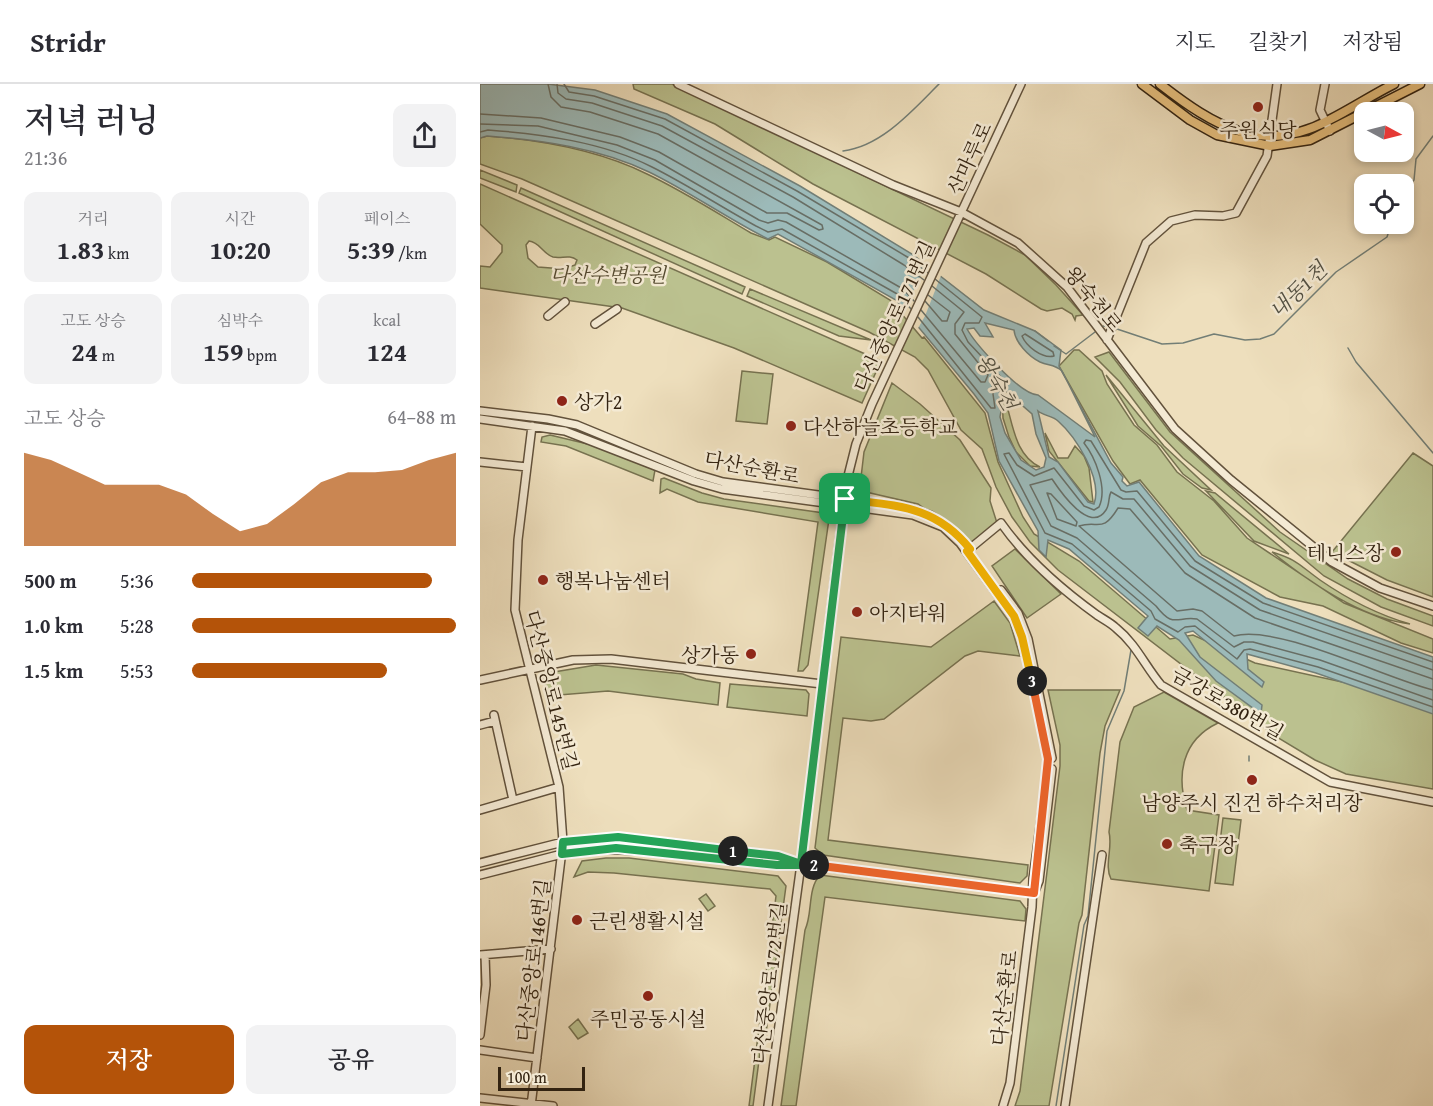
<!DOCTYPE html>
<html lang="ko">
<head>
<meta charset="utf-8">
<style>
	:root { --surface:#fff; --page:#f2f2f3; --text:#2b2b33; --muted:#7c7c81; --line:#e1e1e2; --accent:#b45309 }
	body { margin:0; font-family:"Gentium Book Plus","Noto Serif KR",serif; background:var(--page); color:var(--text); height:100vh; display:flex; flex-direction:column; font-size:22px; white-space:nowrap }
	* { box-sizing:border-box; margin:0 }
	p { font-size:20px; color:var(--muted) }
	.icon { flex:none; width:33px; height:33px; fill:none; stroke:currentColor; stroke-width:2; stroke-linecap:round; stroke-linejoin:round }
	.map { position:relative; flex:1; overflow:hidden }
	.details { display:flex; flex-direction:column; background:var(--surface); width:480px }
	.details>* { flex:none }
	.needle { width:39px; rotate:97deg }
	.controls { position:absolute; left:874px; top:18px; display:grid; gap:12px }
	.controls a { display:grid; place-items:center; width:60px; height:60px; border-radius:12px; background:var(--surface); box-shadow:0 3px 9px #0003; font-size:30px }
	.scale { position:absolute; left:18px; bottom:15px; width:87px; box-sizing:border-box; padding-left:6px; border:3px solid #332311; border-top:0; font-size:16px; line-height:21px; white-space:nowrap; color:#332311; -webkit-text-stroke:4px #f4ead4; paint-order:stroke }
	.pin { position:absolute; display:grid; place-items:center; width:51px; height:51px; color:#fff; margin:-26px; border-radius:12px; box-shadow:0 3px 9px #0006 }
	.km { position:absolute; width:30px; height:30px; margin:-15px; border-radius:50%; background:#222; color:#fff; font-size:16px; line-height:30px; text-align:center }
	.round { display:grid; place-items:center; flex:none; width:63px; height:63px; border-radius:12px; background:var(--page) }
	.head { display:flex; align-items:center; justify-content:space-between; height:102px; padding:0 24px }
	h1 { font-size:33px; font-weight:600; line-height:45px }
	.metrics { display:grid; grid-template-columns:repeat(3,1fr); gap:9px; height:102px; padding:6px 24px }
	.metrics div { display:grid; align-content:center; border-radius:12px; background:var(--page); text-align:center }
	.metrics b { font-size:26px; font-weight:600 }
	.metrics small { font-size:16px; font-weight:400 }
	.metrics p { font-size:16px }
	.chart { height:168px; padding:12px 24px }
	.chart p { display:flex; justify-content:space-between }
	.chart svg { width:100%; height:108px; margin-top:6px; fill:var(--accent); opacity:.7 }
	.primary-button { display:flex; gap:12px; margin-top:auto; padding:12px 24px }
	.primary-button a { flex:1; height:69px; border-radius:12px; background:var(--accent); color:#fff; font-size:24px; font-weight:600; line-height:69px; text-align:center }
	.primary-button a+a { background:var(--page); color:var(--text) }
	ul { padding:0 24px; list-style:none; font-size:20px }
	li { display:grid; grid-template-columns:96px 72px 1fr; align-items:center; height:45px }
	li i { height:15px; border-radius:8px; background:var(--accent) }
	header { display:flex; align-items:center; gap:36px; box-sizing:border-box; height:84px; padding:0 30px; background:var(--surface); border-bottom:2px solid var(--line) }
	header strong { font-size:28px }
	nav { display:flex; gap:33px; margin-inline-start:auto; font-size:21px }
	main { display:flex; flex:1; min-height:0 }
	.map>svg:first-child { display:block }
</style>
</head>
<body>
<header>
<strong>Stridr</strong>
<nav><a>지도</a><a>길찾기</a><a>저장됨</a></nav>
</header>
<main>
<section class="details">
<div class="head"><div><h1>저녁 러닝</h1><p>21:36</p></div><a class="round"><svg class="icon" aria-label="share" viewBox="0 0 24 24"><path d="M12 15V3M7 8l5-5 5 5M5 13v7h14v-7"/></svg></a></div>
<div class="metrics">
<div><p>거리</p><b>1.83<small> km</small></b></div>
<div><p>시간</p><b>10:20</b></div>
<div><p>페이스</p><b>5:39<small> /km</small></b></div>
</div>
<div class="metrics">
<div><p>고도 상승</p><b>24<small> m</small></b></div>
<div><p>심박수</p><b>159<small> bpm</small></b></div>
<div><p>kcal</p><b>124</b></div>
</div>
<div class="chart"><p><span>고도 상승</span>64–88 m</p>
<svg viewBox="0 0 160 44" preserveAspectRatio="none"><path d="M0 44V6L10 9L20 14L30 19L40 19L50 19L60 23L70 31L80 38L90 35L100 27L110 18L120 14L130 14L140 13L150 9L160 6V44z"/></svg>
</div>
<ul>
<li><b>500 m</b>5:36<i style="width:91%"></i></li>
<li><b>1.0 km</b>5:28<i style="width:100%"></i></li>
<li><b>1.5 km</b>5:53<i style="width:74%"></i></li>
</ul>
<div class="primary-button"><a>저장</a><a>공유</a></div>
</section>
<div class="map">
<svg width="953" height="1022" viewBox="0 0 953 1022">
	<rect width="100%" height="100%" fill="#eedfbd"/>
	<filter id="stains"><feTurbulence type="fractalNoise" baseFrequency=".00333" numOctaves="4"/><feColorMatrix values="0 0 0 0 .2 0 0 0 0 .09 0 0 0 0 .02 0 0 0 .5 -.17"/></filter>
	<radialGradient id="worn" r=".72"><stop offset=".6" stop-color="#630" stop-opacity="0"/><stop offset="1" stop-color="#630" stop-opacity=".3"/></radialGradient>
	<!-- green -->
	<path fill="#bbc18f" stroke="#777250" stroke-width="1.5" fill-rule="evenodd" d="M153 0H192L508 151 545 171 576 201 603 231 596 232 595 236 592 230 582 224 567 227 561 225 506 190 333 100 235 40 154 5Z
		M7 52C62 56 118 66 167 90 203 107 237 129 271 149L289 156 295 153 347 178 410 216 442 254 444 253 505 329 518 378 543 433 554 450 599 477 690 555 713 551 775 579 876 601 953 627V705L866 690 835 676 795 652 578 486 550 458 532 433 516 403 502 365 481 346 448 286 435 273 389 248 42 95 0 80V54Z
		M0 86 37 101 36 108 0 94Z
		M0 100 401 277 382 319 254 264 142 224 0 204V182L10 183 22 168V161L0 140ZM49 157C60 158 63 170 73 173 82 175 89 170 97 176L95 181 84 185 58 183 48 174 46 161Z
		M41 104 265 203 262 210 39 109Z
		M270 205 391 256 359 252 267 212Z
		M594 266H599L622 287 627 300 654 341 677 361 697 388 734 417 767 454 864 519 953 555V569L921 559 843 522 800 513 722 471 660 396 650 400 633 377 579 282Z
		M629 268 690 348 800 448 868 495 907 515 953 532V542L901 523 844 492 703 374 676 346 640 298 615 273Z
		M262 287 293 290 287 340 256 337Z
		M626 291 684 362 731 406 722 404 703 390 681 362 658 342Z
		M412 299 440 320 480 356 511 404 510 417 517 439 492 458 438 420 386 408 380 402 384 368Z
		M522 307C533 333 532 370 560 383L550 382 536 368 529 353 523 334Z
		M565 349 578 374H588L595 362 604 372 609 384 613 418 609 417 569 367Z
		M70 351 116 362 175 386 173 397 86 362 61 358 62 353Z
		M933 369 953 382V513L907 496 852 468Z
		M184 394 222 409 244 415 344 429 349 435 328 581 323 587H318L338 438 218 418 187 405 180 409 181 395Z
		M726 407 735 409 809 470 774 457Z
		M535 465 581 510 547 534 512 482Z
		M792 468C818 476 819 481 840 496 866 514 899 531 930 540 882 534 829 498 792 468Z
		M514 517 530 539 540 572 498 567 485 572 404 635 391 637 363 634 348 756 548 781 547 792 540 799 343 771 335 764 361 553 451 563Z
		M116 581 203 590 216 595 240 599 238 621 128 607 67 612 64 595 68 589Z
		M250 600 326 606 329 610 327 632 247 623Z
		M568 606H640L625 642 620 669 602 831 599 839 569 1022H535L540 1007 580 682V661Z
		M684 608 738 639C702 656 696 691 707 726L739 731 729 807 631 795C624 782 633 763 629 748L640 658 654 623Z
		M743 734 761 736 753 801 735 799Z
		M126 774H149L298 792 306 802 286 949 280 969 273 1022H269L296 812 290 805 134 789 108 788 94 793 102 777Z
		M340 791 540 817 546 825 545 837 345 813 316 1022H301L325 846C333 829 327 805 340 791Z
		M226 810 235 822 228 827 219 815Z
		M98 935 108 949 98 955 89 943Z"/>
	<!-- water -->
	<path fill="#9cbab9" stroke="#727e76" stroke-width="1.5" fill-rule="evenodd" d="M0 0H68L115 6 187 30 320 102 432 170 504 226 555 247 581 266 579 282 631 379 643 393 642 397 647 402 659 398 719 472 786 514 953 573V630L836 589 767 570 768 585 784 598 782 603 713 547 705 549 720 573 782 621 780 638 774 635V625L736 597 699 556 677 542 668 552 658 544 668 532 589 465 568 456 566 473 559 466 558 447 519 377 508 329 494 310 416 216 298 150 288 155 273 147C238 128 204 105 169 88 119 64 61 56 7 52L0 54ZM505 239 534 246C535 258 548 272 560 278 569 282 574 280 582 287L615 353 558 311C540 311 495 259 487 245L494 244 500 252 513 253ZM518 300 552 330 556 350 566 374 564 383 556 386 541 376 525 349 520 333 522 321ZM558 327C564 332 573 332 578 337 596 353 623 395 614 420L608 418 578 378 569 373Z"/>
	<!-- pier -->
	<path fill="#eedfbd" d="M447 177 462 189 445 232 437 246 423 230Z"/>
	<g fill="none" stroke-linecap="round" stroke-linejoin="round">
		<!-- shore -->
		<path stroke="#686e65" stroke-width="1.5" d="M77 0 78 9 86 15 112 19 182 42 313 113 424 181 444 196
			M84 0 89 8 114 12 185 35 317 107 429 174 448 189
			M0 30 61 34 140 53 179 68 287 129H307L339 146 343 145 342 141 178 50 110 28 81 23 71 13 68 0
			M0 40 58 42 137 61 175 76 279 136 288 139 298 136 306 138 423 205 434 217
			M0 48 8 46C62 50 123 58 172 83 208 101 241 123 276 142L288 148 302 145 419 211 431 225
			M445 217 462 237H467L470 228 448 211
			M441 226 501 298H505L508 291 475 250V240L484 228 452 202
			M438 233 511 324H515L512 303 520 292 488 258 482 246 485 239H499L502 233 455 195
			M545 250 573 268 574 272C562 275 546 262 542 252Z
			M567 409 571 410 597 438 596 442 577 435Z
			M953 578 783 519 715 477 657 407 646 408 641 406 611 357 606 356 604 359C615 373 628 404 619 423L614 426 604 422 574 384 554 392 537 381 529 369 524 370 565 449 592 460 671 527 675 535 698 548 705 543 715 542 757 575 764 566 770 565 838 583 953 623
			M953 586 780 526 710 482 654 415H643L631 408C628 413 630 420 626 426 610 451 580 407 572 395L550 401 571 442 597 454 676 522C694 545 696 532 717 535L754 563 764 558H773L840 576 953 616
			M953 595 775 534 705 489 650 425 638 424C622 450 619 436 599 442L697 527 713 525 722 527 754 552C798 540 904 594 953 606"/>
		<!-- stream -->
		<path stroke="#727e76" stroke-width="1.5" d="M363 67C402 62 433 26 459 0
			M924 107 934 96 936 75 953 52
			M623 242 630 243
			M634 244 682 260 703 259 734 250 765 256 780 255 794 250 856 188 907 153 911 140
			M555 247 568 257
			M574 262 586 270 615 248
			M868 264 876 278 953 369
			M769 672V677
			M576 1022 604 841 608 832 627 647 644 607 651 566"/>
		<!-- minor casing -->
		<g stroke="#62523c" stroke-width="10">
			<path id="minor" d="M198 0 413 101 481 128 538 159 587 203 695 345 751 396 852 478 900 504 953 522
				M845 0 840 26 850 47
				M68 232 85 218
				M115 240 137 225
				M627 256 666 159 691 137 715 131 743 132 756 129 787 72 797 0
				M0 327 68 335 97 341 216 390 243 398 426 423 450 431 470 444
				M0 335 85 347 214 397 242 405 433 431 463 443 480 459 534 533 542 553 567 664 568 684 553 795 552 823 530 999 523 1022
				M0 378 47 383
				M487 467 521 439C547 476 581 505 617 531 623 535 631 539 636 544 656 560 665 582 681 601L850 698 953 718
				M521 506 538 529 548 555 572 674
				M0 596 93 576 131 575 342 600
				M14 631 33 716
				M0 641 15 637
				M0 726 79 703
				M0 779 83 758 138 753 298 772 316 778
				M0 791 82 770 111 765 169 767 297 781 321 780 554 809
				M555 807 559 797 572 685
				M0 871 71 865
				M0 951 6 901 5 871
				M0 966 57 974
				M0 1014 73 1022
				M51 1022 83 758 79 703 35 526 38 456 52 342
				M288 1022 321 780 366 400 376 360 392 320 541 0
				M585 1022 622 771"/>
		</g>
		<!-- major casing -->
		<g stroke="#332311" stroke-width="11">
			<path id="major" d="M662 0 710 36 737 51 790 62 830 56 940 0
				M680 0C734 42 782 72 849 36 871 25 892 11 914 0"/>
		</g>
		<!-- minor -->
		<use href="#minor" stroke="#f4ead4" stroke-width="7"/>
		<!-- major -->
		<use href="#major" stroke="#e7c07e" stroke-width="8"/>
	</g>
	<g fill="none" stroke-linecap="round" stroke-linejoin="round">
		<!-- split-1 casing -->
		<g stroke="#fff" stroke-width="12">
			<path id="split-1" d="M253 767 298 772 321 780 365 415"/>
		</g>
		<!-- split-2 casing -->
		<g stroke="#fff" stroke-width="12">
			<path id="split-2" d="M253 767 138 753 83 758 82 770 136 764 297 781H334"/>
		</g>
		<!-- split-3 casing -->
		<g stroke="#fff" stroke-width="12">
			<path id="split-3" d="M334 781 554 809 568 675 552 597"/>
		</g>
		<!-- split-4 casing -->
		<g stroke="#fff" stroke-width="12">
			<path id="split-4" d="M365 415C416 422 455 421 490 465L487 467 534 532 542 553 552 597"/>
		</g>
		<!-- split-1 -->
		<use href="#split-1" stroke="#22a559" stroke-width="8"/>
		<!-- split-2 -->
		<use href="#split-2" stroke="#22a559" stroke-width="8"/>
		<!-- split-3 -->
		<use href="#split-3" stroke="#f0652b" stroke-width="8"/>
		<!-- split-4 -->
		<use href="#split-4" stroke="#f5b400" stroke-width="8"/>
	</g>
	<!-- markers -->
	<g fill="#8f2418" stroke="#f4ead4" stroke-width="2">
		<circle cx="778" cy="23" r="6"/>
		<circle cx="82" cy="317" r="6"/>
		<circle cx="311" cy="342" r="6"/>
		<circle cx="916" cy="468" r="6"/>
		<circle cx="63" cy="496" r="6"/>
		<circle cx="377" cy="528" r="6"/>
		<circle cx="271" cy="570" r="6"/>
		<circle cx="772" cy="696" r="6"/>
		<circle cx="687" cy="760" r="6"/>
		<circle cx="97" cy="836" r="6"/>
		<circle cx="168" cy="912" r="6"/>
	</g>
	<g text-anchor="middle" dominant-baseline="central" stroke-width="5" stroke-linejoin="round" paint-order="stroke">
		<!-- poi labels -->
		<g font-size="20" fill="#332311" stroke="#f4ead4" text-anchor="start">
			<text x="778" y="45" text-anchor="middle">주원식당</text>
			<text x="94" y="317">상가2</text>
			<text x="323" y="342">다산하늘초등학교</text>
			<text x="904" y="468" text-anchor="end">테니스장</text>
			<text x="75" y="496">행복나눔센터</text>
			<text x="389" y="528">아지타워</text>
			<text x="259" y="570" text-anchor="end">상가동</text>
			<text x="772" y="718" text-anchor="middle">남양주시 진건 하수처리장</text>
			<text x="699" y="760">축구장</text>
			<text x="109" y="836">근린생활시설</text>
			<text x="168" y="934" text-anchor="middle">주민공동시설</text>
		</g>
		<!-- street labels -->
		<g font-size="20" fill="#332311" stroke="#f4ead4">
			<text transform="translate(489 74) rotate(-65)">산마루로</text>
			<text transform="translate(614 215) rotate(51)">왕숙천로</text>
			<text transform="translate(414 232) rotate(-65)">다산중앙로171번길</text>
			<text transform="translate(272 383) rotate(11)">다산순환로</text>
			<text transform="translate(72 606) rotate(76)">다산중앙로145번길</text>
			<text transform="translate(748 619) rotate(30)">금강로380번길</text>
			<text transform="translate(53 876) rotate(-83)">다산중앙로146번길</text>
			<text transform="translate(289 899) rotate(-83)">다산중앙로172번길</text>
			<text transform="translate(524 914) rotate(-83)">다산순환로</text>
		</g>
		<!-- park labels -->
		<g font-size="20" font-style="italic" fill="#554a30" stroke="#f4ead4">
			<text x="128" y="190">다산수변공원</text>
		</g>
		<!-- water labels -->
		<g font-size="21" font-style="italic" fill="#525043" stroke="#f4ead4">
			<text transform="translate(818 206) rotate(-44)">내동1천</text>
			<text transform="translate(517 298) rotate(60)">왕숙천</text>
		</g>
	</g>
	<rect width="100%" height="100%" filter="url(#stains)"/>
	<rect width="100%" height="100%" fill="url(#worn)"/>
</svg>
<div class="controls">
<a><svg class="needle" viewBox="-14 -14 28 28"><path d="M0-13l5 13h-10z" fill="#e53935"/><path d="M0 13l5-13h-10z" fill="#7c7c81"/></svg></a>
<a><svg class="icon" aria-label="locate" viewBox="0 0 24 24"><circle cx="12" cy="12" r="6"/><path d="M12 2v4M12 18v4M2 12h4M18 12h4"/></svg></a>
</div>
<div class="scale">100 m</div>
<div class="pin" style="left:365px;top:415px;background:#1e9e55"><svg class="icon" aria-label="arrive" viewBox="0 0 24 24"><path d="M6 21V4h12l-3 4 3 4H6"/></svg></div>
<b class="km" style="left:253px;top:767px">1</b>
<b class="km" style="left:334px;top:781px">2</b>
<b class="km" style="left:552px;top:597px">3</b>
</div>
</main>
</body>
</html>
